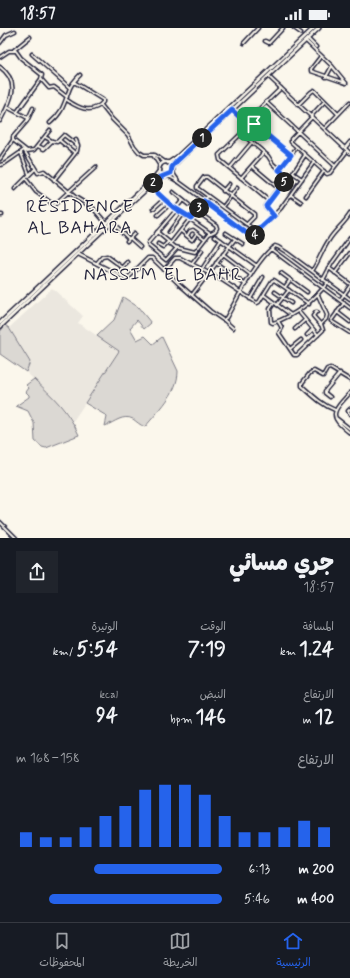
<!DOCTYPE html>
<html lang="ar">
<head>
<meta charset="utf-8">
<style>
	:root { --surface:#171b24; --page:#20242c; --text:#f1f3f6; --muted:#9ea1a6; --line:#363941; --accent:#2563eb }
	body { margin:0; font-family:Mynerve,"Playpen Sans Arabic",sans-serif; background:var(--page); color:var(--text); direction:rtl; height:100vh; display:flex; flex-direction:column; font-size:15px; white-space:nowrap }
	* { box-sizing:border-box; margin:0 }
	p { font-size:13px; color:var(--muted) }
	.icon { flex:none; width:22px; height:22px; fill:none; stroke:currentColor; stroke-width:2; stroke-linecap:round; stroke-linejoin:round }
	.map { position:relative; height:510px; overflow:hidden; direction:ltr }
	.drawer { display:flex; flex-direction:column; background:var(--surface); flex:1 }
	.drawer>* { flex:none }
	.pin { position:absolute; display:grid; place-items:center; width:34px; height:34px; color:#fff; margin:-17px; border-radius:8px; box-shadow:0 2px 6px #0006 }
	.km { position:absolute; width:20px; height:20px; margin:-10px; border-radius:50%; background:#222; color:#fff; font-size:11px; line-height:20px; text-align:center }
	.round { display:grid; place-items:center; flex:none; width:42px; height:42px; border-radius:0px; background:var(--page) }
	.summary { display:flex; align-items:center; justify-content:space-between; height:68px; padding:0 16px }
	h1 { font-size:22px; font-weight:800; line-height:30px }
	.stats { display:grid; grid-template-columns:repeat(3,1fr); gap:6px; height:68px; padding:4px 16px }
	.stats div { display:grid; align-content:center }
	.stats b { font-size:20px; font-weight:800 }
	.stats small { font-size:11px; font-weight:400 }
	.stats p { font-size:11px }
	.chart { height:112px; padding:8px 16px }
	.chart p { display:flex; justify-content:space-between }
	.chart svg { width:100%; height:72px; margin-top:4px; stroke:var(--accent); stroke-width:6 }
	ul { padding:0 16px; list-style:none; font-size:13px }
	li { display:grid; grid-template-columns:64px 48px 1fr; align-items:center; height:30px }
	li i { height:10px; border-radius:5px; background:var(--accent) }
	.status { display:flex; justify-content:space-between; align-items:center; height:28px; padding:0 20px; background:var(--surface); direction:ltr }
	.status svg { height:11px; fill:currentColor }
	.menu { display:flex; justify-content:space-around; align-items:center; height:56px; border-top:1px solid var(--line); background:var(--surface); font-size:11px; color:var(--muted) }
	.menu a { display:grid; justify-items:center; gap:2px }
	.menu .on { color:var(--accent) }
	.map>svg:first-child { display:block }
</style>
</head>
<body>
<div class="status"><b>18:57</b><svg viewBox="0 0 49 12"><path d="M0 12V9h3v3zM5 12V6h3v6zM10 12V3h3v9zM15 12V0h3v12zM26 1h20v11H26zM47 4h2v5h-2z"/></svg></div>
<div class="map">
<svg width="350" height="510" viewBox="0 0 350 510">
	<rect width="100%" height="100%" fill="#fbf7ec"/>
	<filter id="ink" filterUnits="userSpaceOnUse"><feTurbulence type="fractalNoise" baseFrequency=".025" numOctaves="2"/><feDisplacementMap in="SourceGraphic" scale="8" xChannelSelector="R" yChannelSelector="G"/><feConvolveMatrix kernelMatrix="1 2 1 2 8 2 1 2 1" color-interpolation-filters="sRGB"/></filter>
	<g filter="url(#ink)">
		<!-- built -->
		<path fill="#ebe7df" d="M52 260 83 288 78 295 120 323 73 393 67 384 26 344 30 334 9 300Z"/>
		<!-- green -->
		<path fill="#dbd8d3" stroke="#7e7d87" d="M123 269 138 279 151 295 144 301 137 292 130 300 137 312 145 308 153 316 162 309 178 343C178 365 158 383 145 399 140 397 137 394 133 391 123 386 115 394 105 398L107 389 105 387 85 375 119 323 97 308 114 292Z
			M5 297 9 300 30 334 26 344 0 326V304Z
			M34 351C53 369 68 382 79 407L46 420 42 419 35 413 34 395 28 383 16 378 29 369V367L26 364 29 360 26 357Z"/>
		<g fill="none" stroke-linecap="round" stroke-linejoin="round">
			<!-- minor casing -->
			<g stroke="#22223b" stroke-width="5">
				<path id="minor" d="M294 0 301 5
					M308 11 316 19
					M265 13 269 15 283 0
					M306 13 332 38 346 55
					M0 15 6 7 15 3
					M244 15 258 0
					M14 22 30 9
					M32 26 70 60
					M321 28 311 41V43L346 55
					M0 29 9 23H16L21 30 42 47 41 51 49 60 54 59 67 69
					M0 39C22 55 10 74 0 93
					M268 48 350 125
					M326 49 332 38
					M67 72C78 80 92 87 103 74V72L74 54
					M266 74 335 138
					M101 77 112 91 128 107 134 118 139 124 144 127H155L165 134
					M298 77 311 64 314 62 338 86
					M7 79 28 90
					M33 80 27 93 13 109V112L27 123 34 122 50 102
					M233 82 249 98
					M17 84 41 51
					M254 86 281 60
					M311 88 325 73
					M312 89 291 111V114L327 146 330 145 347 123
					M50 95C64 83 64 75 70 60 72 55 76 51 80 47
					M325 100 350 74
					M241 105 268 128 273 136 287 148 265 178 273 187
					M45 109 52 113 57 114 64 107 78 118
					M59 112 75 125
					M38 118 44 121 52 113
					M345 120 350 114
					M24 122 38 145 44 143 75 169 93 180 106 195
					M21 125 29 146
					M153 127 160 138
					M0 131 13 112
					M0 137 4 136 24 122
					M252 138 278 160
					M230 140 252 114
					M173 142 174 147 179 154
					M279 142 297 119
					M167 147 179 154 252 207 256 206 281 180 314 134
					M241 150 264 124
					M26 151 36 164 54 177 96 139
					M302 151 293 145 305 127
					M54 152 77 123 78 117 76 112
					M150 158 173 179 210 205
					M15 161 35 141
					M223 163 229 156
					M173 164 189 177
					M291 167 301 174
					M306 168 324 143
					M269 173 220 132 219 127 249 98 252 96 255 97 291 127
					M223 179 237 160
					M176 180 183 172
					M153 181 164 171
					M0 187H2
					M158 187 170 176
					M112 194 129 211
					M247 196 254 189V186L207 149H204L197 158V160L257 204
					M181 203 192 212 197 205
					M157 204 175 219 195 224 209 206 215 203 217 200 216 197 202 187
					M169 204 183 185
					M226 205 243 216
					M187 208 190 203 193 202 205 211
					M215 208 257 238
					M130 210 140 219
					M127 213 134 206
					M158 216 163 219 168 214
					M170 216 208 168
					M177 220 166 232 149 218 148 215 177 181
					M271 221 350 280
					M78 226 125 250 129 249 148 230H152L179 256 210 283 223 292 226 290C237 271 258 229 275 218L278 219 286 224 350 271
					M223 226 251 247
					M97 235 102 229 107 228 122 239
					M216 235 246 257
					M192 236 202 223
					M329 240 350 256
					M202 241 221 212
					M164 242 175 230H180L222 252 257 275 259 274 272 253 274 252 309 276
					M312 243C319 233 322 222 329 212 335 202 344 196 350 186
					M281 245 307 264
					M335 245 350 225
					M117 246 128 234
					M323 252 332 235 350 210
					M285 259 290 252
					M275 264 291 275
					M192 267 235 211
					M264 267 291 287
					M250 271 263 249
					M340 272 350 258
					M274 275 270 281 271 294 273 295C296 287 313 274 328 254
					M344 275 331 293 350 305
					M277 277 289 262
					M298 283 318 307
					M317 284H316L313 288 321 297
					M337 284 350 294
					M224 292 233 300
					M278 293 282 300 279 305 294 327H297L323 302 321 296 326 291 327 287 318 267
					M295 301 305 292
					M307 307 313 301
					M290 321 301 312
					M350 365C332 384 328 388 350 405
					M330 369 325 365V363L340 345
					M350 381 348 383 350 386
					M335 382C322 377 312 367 302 358V355L310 345 314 343 323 348 327 341 330 340 350 352
					M336 390 350 401
					M0 494 16 510"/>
			</g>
			<!-- secondary casing -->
			<g stroke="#22223b" stroke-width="5.5">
				<path id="secondary" d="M159 141a7 7 0 1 1 14 0a7 7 0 1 1-14 0Z
					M168 135 177 129 314 0
					M172 139 179 132 319 0
					M0 295 153 151 160 142
					M0 299 139 168 154 154 164 147"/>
			</g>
			<!-- minor -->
			<use href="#minor" stroke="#fbf7ec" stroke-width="2"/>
			<!-- secondary -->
			<use href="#secondary" stroke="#fbf7ec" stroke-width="2.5"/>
		</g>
	</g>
	<g fill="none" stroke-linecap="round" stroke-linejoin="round" filter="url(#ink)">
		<!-- route casing -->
		<g stroke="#fff" stroke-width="8">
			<path id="route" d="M232 82 249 98 252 96 255 97 291 127 279 142 287 148V150L266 178 274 188 253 207H249L204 173 191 190 173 179 150 158 161 149 171 145 172 139 177 133Z"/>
		</g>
		<!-- route -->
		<use href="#route" stroke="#2563eb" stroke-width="5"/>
	</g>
	<g text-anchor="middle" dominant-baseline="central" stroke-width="3" stroke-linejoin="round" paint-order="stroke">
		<!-- quarter labels -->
		<g font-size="18" letter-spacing="1" fill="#22223b" stroke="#fbf7ec">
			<text x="80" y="179">RÉSIDENCE<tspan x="80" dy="21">AL BAHARA</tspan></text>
			<text x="163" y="247">NASSIM EL BAHR</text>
		</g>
	</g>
</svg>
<div class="pin" style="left:254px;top:96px;background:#1e9e55"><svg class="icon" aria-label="arrive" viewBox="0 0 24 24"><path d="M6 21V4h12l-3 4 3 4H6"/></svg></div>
<b class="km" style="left:202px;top:110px">1</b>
<b class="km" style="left:153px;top:155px">2</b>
<b class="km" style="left:199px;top:180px">3</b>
<b class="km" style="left:255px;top:207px">4</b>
<b class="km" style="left:284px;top:154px">5</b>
</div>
<section class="drawer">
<div class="summary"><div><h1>جري مسائي</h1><p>18:57</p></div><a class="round"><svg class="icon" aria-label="share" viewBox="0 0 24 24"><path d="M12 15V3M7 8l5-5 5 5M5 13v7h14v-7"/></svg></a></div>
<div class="stats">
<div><p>المسافة</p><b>1.24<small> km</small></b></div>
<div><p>الوقت</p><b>7:19</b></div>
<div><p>الوتيرة</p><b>5:54<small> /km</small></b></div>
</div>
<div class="stats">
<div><p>الارتفاع</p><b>12<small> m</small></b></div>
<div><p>النبض</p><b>146<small> bpm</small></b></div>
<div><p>kcal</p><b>94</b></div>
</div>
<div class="chart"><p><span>الارتفاع</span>158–168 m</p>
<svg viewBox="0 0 160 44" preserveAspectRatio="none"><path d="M5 44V35M15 44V38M25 44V38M35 44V32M45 44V25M55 44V19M65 44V9M75 44V6M85 44V6M95 44V12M105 44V25M115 44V35M125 44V35M135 44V32M145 44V28M155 44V32"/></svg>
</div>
<ul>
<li><b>200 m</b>6:13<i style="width:62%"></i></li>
<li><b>400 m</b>5:46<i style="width:84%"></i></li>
</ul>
</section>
<nav class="menu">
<a class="on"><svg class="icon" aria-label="home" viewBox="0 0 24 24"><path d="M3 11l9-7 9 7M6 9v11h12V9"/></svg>الرئيسية</a>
<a><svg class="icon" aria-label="map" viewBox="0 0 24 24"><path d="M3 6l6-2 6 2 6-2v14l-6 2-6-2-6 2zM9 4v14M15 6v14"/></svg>الخريطة</a>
<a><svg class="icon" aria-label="saved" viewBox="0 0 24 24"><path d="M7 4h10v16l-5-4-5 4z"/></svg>المحفوظات</a>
</nav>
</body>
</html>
